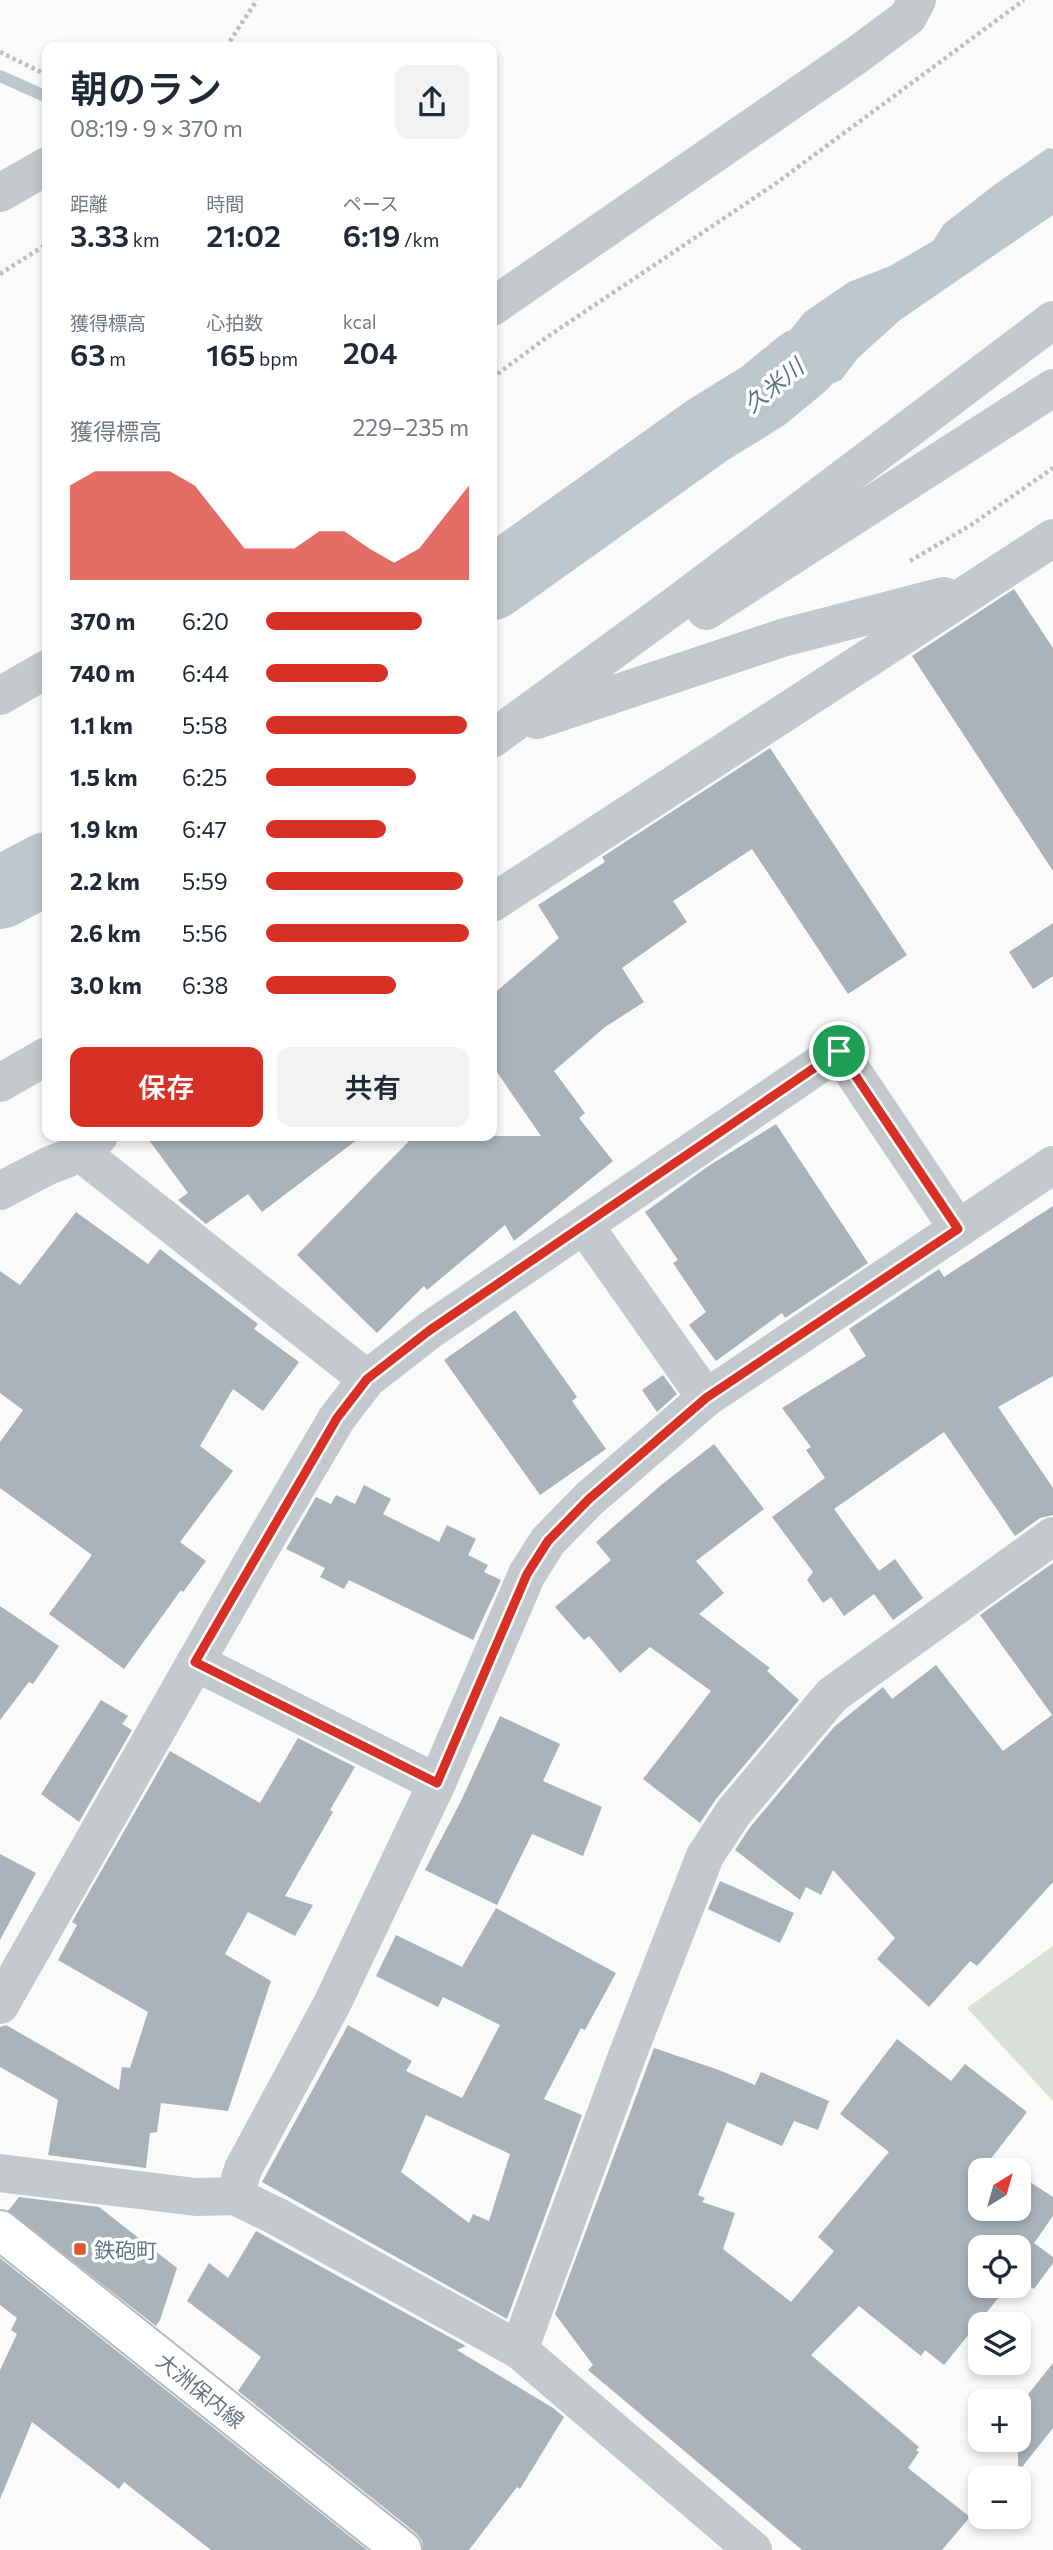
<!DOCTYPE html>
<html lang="ja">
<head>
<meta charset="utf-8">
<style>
	:root { --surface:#fff; --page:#f2f2f3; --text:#1f2937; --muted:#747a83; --accent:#d93025 }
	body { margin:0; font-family:Commissioner,"Noto Sans JP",sans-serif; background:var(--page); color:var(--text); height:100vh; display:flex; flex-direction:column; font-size:26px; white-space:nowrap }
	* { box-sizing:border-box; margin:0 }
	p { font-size:23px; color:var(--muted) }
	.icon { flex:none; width:38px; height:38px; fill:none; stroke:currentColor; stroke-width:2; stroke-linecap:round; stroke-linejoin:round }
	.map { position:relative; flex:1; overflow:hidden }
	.side { position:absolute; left:42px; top:42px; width:455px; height:1099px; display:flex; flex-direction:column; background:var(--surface); border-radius:14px; box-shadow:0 4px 10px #0003 }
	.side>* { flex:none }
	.needle { width:46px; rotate:37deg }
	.controls { position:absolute; left:968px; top:2158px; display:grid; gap:14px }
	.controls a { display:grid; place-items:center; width:63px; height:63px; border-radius:14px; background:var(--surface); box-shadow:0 4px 10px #0003; font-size:35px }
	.pin { position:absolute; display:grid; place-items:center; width:60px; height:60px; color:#fff; margin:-30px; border:4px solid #fff; border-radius:50%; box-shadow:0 2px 7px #0007 }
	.round { display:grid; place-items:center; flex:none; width:74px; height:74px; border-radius:14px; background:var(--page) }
	.head { display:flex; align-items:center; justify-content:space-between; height:119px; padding:0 28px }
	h1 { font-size:38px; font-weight:600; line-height:52px }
	.metrics { display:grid; grid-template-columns:repeat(3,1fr); gap:10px; height:119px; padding:7px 28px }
	.metrics div { display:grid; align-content:center }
	.metrics b { font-size:30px; font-weight:600 }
	.metrics small { font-size:19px; font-weight:400 }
	.metrics p { font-size:19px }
	.chart { height:196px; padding:14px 28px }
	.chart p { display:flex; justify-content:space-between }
	.chart svg { width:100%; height:126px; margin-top:7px; fill:var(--accent); opacity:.7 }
	.button { display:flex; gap:14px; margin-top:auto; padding:14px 28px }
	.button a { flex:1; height:80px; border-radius:14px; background:var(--accent); color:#fff; font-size:28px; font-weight:600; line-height:80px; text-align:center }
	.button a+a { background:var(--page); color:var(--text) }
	ul { padding:0 28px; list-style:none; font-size:23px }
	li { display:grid; grid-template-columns:112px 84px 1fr; align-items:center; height:52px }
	li i { height:18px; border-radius:9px; background:var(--accent) }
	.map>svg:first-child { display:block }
</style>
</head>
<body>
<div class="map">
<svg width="1053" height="2550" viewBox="0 0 1053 2550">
	<rect width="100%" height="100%" fill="#fafaf8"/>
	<!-- green -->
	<path fill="#dadfd7" d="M1053 1946V2101L967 2008Z"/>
	<!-- water -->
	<path fill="#bbc7cb" d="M1048 148 1053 149V215L900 320 858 358 841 380 794 400 722 442 719 435 728 398 759 369 805 312 849 282 890 266 933 241 944 224 997 183Z"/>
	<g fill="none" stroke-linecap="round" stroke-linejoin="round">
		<!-- stream -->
		<path stroke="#bbc7cb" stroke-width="12" d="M0 76 47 97"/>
		<!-- river -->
		<path stroke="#bbc7cb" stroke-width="72" d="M492 584 708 430 763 396 802 364
			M0 893 47 868"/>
	</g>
	<!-- building -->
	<path fill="#aab3b9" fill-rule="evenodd" d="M1014 589 1053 648V871L912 656Z
		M770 748 907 955 848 994 752 849 673 901 687 922 622 968 644 1002 605 1027 554 1071 585 1113 579 1118 613 1161 514 1241 505 1225 427 1290 424 1286 377 1333 297 1255 414 1136H541L492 1065V995L559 938 538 905 605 862 602 857Z
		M1053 923V976L1033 989 1009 952Z
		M776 1124 868 1263 785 1318 782 1313 716 1361 689 1325 706 1312 673 1263 678 1260 645 1212 707 1167Z
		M146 1136H362L262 1212 248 1194 206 1224 178 1200 188 1193Z
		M1053 1206V1376L998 1407 1053 1488V1515L1040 1518 1015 1536 944 1432 834 1509 879 1571 895 1559 923 1598 893 1620 874 1594 844 1616 831 1597 823 1603 807 1580 813 1572 772 1517 825 1478 806 1450 811 1447 782 1408 866 1356 849 1329 939 1269 944 1277Z
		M76 1212 148 1264 160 1249 258 1324 254 1329 299 1362 263 1411 233 1389 200 1446 233 1471 180 1542 206 1561 183 1592 181 1590 124 1669 49 1614 92 1555 0 1488V1442L23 1410 0 1393V1271L20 1285Z
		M515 1310 577 1397 572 1401 606 1449 540 1495 444 1360Z
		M663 1375 677 1394 657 1412 642 1390Z
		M714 1444 764 1509 696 1561 724 1593 699 1614 770 1668 767 1671 799 1700 716 1799 700 1823 643 1779 711 1691 650 1647 620 1673 589 1636 584 1640 555 1607 611 1560 596 1542 660 1486Z
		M364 1485 391 1499 383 1514 439 1542 447 1525 476 1539 468 1555 488 1565 484 1572 501 1580 473 1640 349 1580 344 1589 320 1577 325 1568 286 1549 316 1497 331 1504 336 1495 355 1504Z
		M1053 1563V1882L977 1966 970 1961 929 2007 877 1959 895 1938 833 1870 821 1895 806 1887 800 1900 735 1850 751 1826 834 1727 883 1687 892 1699 936 1665 1003 1751 1052 1715 980 1615Z
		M0 1606 59 1646 33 1684 29 1682 0 1720Z
		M101 1700 128 1716 122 1724 132 1730 79 1822 41 1794Z
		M500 1716 560 1744 543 1781 602 1807 583 1856 532 1834 497 1905 425 1870 461 1801Z
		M298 1738 355 1767 330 1810 333 1812 285 1896 313 1905 295 1936 248 1912 225 1954 271 1981 228 2111 161 2103 157 2132 150 2133 146 2168 48 2155 58 2100 0 2067V2027L6 2025 119 2090 122 2067 130 2068 148 2012 58 1960 77 1925 72 1922 170 1751 260 1803Z
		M0 1854 36 1873 0 1940Z
		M720 1881 794 1913 780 1943 708 1909Z
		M496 1908 616 1973 585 2030 581 2028 544 2099 582 2115 507 2319 262 2182 348 2025 412 2061 406 2071 462 2098 500 2025 443 1997 438 2007 376 1976 396 1935 462 1967ZM426 2115 510 2154 489 2221 473 2214 469 2223 401 2172Z
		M897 2039 951 2081 965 2064 1027 2112 986 2165 999 2170H980V2208H1018V2177L1027 2180 1053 2197V2216L1034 2243 1053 2257V2263L1034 2289 1018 2278V2247H980V2286H1008L944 2365 925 2350 921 2356 859 2306 811 2355 919 2447 916 2450 919 2452 908 2468 970 2517 942 2550H802L588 2370 593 2365 555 2314 654 2048 719 2070 755 2085 761 2072 829 2101 818 2130 794 2121 782 2146 727 2122 698 2195 705 2198 702 2202 735 2213 723 2249 791 2302 834 2251 818 2237 889 2152 840 2114Z
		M19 2197 99 2207 177 2268 160 2320 156 2326 8 2211Z
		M256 2231 466 2346 457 2350 553 2408 564 2417 520 2489 517 2487 469 2550H423L422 2541 416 2533 238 2391 261 2357 187 2301 209 2263 228 2278Z
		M0 2258 367 2550H211L124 2482 119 2489 32 2422 0 2499V2370L17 2334 11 2330 17 2318 0 2305Z
		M1053 2363V2428L1018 2472V2407Z"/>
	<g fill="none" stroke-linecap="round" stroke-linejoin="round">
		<!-- major casing -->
		<g stroke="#b5babe" stroke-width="42">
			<path id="major" d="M0 2230 402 2550"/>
		</g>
		<!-- path -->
		<path stroke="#bbbfc2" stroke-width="4.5" stroke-dasharray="3.5 3.5" stroke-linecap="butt" d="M226 47 257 0
			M0 52 47 75
			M0 274 47 244
			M492 378 550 335 775 184 1024 0
			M910 561 971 525 1053 468"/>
		<!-- minor -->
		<path stroke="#c3c8cc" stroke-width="38" d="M0 193 47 166
			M492 307 857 55 908 17 917 0
			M706 611 1053 388
			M0 696 47 669
			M537 720 782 638 944 596
			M492 739 677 604 1053 320
			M492 903 1053 538
			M0 1083 47 1056
			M81 1153 367 1379
			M0 1191 48 1166 81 1153 99 1136
			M584 1225 706 1398
			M195 1662 437 1783
			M0 2005 264 1542 337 1418 367 1379 430 1330 839 1051 958 1229
			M0 2173 196 2197 235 2196 276 2216 519 2350 753 2550
			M235 2196 243 2169 332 2004 437 1783 527 1574 548 1541 589 1499 706 1398 1053 1165
			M519 2350 627 2056 705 1856 733 1813 832 1695 1053 1536"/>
		<!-- major -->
		<use href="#major" stroke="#fff" stroke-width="38"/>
	</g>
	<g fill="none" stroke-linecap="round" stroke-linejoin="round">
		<!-- route casing -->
		<g stroke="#fff" stroke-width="14">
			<path id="route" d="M839 1051 958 1229 706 1398 589 1499 548 1541 527 1574 437 1783 195 1662 337 1418 367 1379 430 1330Z"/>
		</g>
		<!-- route -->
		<use href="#route" stroke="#d93025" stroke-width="9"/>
	</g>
	<!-- markers -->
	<rect fill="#e4572e" stroke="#fff" stroke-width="2.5" x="73" y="2242" width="14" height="14" rx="3.5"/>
	<g text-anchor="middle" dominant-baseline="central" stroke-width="7" stroke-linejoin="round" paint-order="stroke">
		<!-- poi labels -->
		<g font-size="21" fill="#657683" stroke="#fff" text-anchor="start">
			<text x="94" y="2249">鉄砲町</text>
		</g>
		<!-- street labels -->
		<g font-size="21" fill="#657683" stroke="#fff">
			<text transform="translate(201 2390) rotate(39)">大洲保内線</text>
		</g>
		<!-- water labels -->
		<g font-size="23" font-style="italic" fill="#60757c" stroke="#fff">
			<text transform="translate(773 385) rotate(-39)">久米川</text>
		</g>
	</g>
</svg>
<div class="controls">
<a><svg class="needle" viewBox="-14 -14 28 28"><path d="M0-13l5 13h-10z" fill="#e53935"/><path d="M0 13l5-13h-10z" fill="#747a83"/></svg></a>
<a><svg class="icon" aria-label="locate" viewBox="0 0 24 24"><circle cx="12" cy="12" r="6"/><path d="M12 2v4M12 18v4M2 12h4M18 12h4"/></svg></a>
<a><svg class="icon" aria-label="layers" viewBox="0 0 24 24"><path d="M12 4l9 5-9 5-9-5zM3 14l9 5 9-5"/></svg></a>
<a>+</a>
<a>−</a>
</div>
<div class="pin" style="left:839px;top:1051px;background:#1e9e55"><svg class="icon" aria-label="arrive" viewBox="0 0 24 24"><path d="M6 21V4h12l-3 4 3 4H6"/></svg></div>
<section class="side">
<div class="head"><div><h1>朝のラン</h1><p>08:19 · 9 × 370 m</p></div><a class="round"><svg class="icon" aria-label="share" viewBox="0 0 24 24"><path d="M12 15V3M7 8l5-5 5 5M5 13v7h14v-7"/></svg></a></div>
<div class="metrics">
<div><p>距離</p><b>3.33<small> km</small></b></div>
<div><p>時間</p><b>21:02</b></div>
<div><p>ペース</p><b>6:19<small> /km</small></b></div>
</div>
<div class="metrics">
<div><p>獲得標高</p><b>63<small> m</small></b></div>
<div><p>心拍数</p><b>165<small> bpm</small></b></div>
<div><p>kcal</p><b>204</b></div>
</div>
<div class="chart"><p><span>獲得標高</span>229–235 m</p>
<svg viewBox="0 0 160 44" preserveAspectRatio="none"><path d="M0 44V11L10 6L20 6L30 6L40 6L50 11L60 22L70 33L80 33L90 33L100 27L110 27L120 33L130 38L140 33L150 22L160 11V44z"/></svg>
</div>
<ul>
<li><b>370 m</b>6:20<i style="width:77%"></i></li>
<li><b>740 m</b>6:44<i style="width:60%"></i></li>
<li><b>1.1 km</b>5:58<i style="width:99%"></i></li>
<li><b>1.5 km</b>6:25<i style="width:74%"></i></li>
<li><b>1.9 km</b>6:47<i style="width:59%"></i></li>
<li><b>2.2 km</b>5:59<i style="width:97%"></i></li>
<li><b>2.6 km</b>5:56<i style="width:100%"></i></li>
<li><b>3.0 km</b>6:38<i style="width:64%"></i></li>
</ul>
<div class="button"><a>保存</a><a>共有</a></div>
</section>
</div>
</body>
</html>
